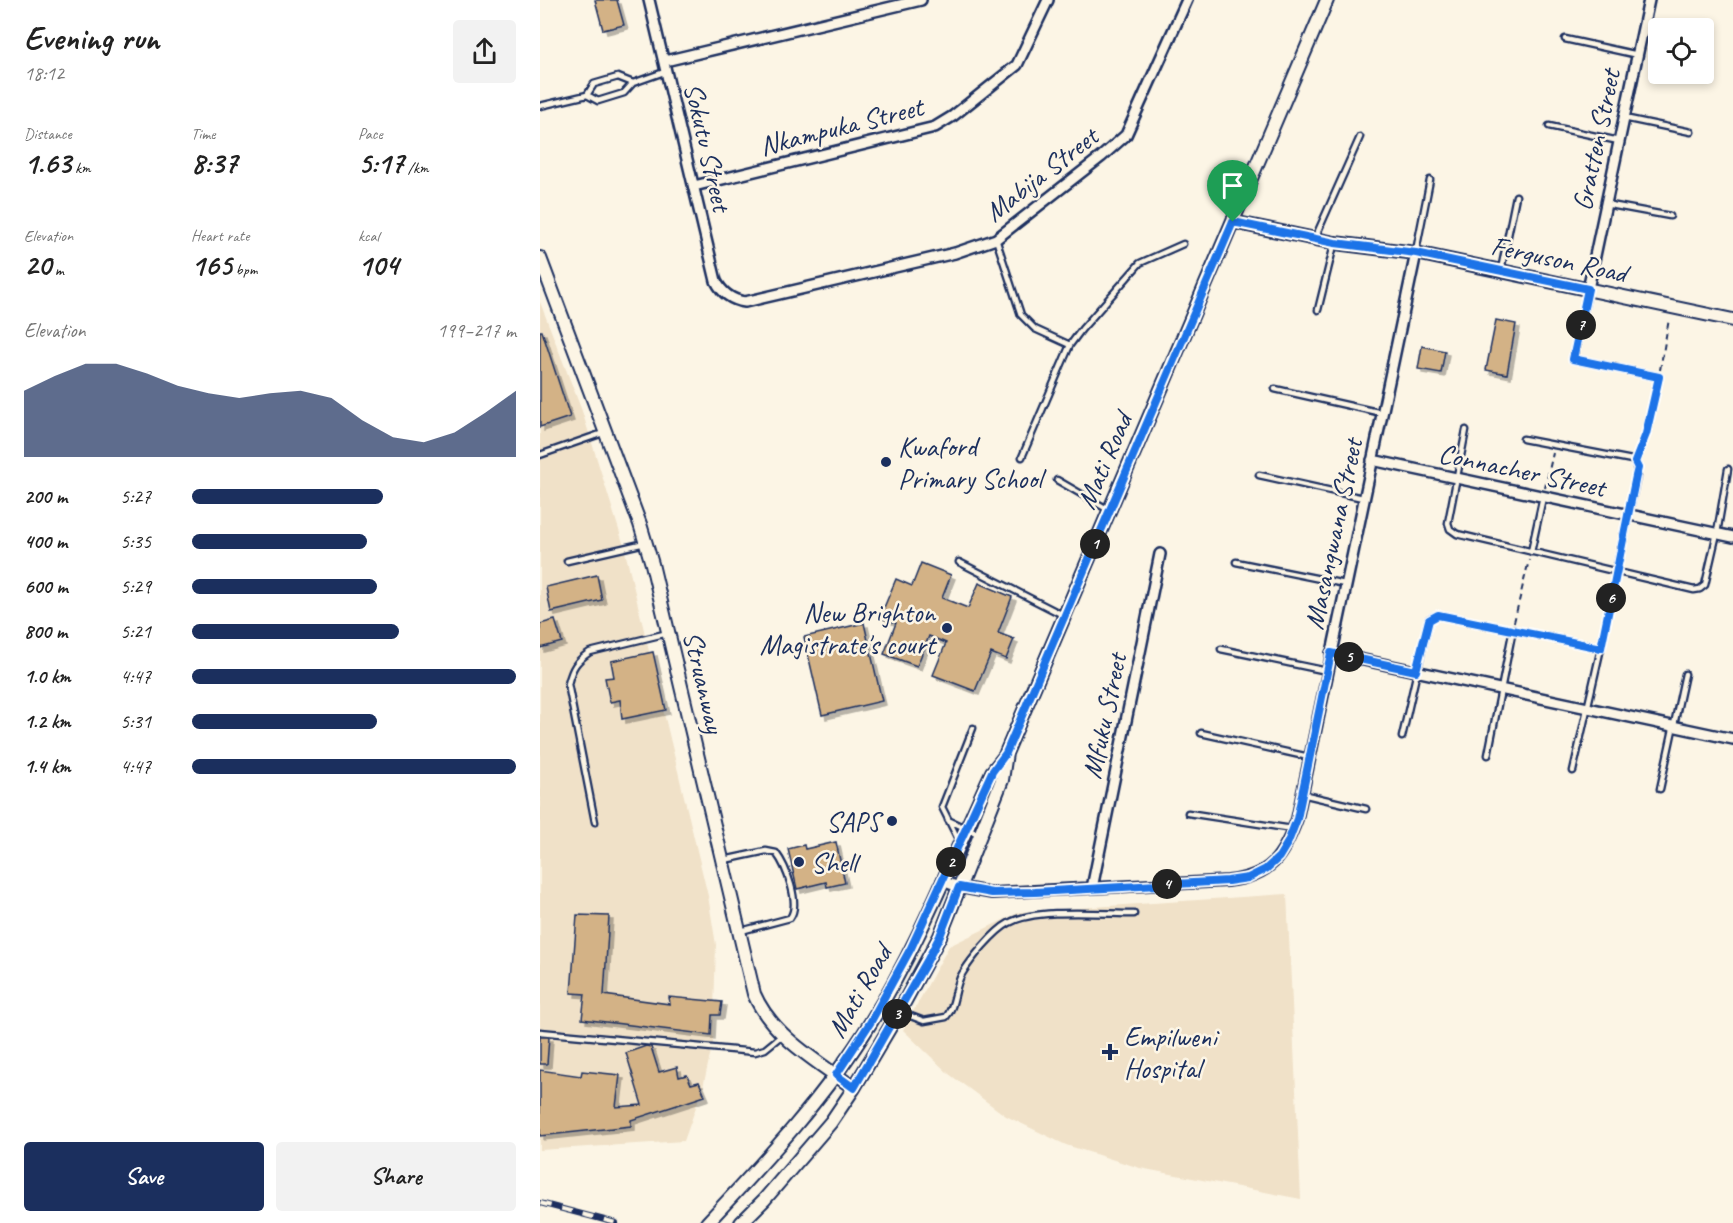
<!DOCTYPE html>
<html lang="en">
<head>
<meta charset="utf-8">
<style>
	:root { --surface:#fff; --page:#f2f2f2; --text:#222; --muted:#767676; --accent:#1b2f5e }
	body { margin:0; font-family:Caveat,sans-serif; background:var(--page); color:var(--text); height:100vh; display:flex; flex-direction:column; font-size:22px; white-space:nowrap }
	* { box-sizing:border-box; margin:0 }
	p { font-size:20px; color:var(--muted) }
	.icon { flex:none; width:33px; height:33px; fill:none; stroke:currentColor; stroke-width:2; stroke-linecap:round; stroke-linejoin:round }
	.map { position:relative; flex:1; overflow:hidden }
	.panel { display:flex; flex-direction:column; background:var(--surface); width:540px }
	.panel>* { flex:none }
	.tools { position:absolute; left:1108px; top:18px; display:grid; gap:12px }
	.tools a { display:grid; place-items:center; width:66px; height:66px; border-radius:6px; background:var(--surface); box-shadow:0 3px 9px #0003; font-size:30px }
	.pin { position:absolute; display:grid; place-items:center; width:51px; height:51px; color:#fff; margin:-62px -26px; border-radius:50% 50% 50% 0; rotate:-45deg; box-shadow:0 0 6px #0007 }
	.pin .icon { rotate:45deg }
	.km { position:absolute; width:30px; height:30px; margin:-15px; border-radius:50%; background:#222; color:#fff; font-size:16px; line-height:30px; text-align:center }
	.round { display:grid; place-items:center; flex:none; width:63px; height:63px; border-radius:6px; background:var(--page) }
	.headline { display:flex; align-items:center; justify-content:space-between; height:102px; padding:0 24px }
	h1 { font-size:33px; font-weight:700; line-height:45px }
	.figures { display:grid; grid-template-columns:repeat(3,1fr); gap:9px; height:102px; padding:6px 24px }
	.figures div { display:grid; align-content:center }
	.figures b { font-size:30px; font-weight:700 }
	.figures small { font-size:16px; font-weight:400 }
	.figures p { font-size:16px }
	.chart { height:168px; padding:12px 24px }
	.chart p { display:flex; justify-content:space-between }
	.chart svg { width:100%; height:108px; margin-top:6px; fill:var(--accent); opacity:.7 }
	.primary-button { display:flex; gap:12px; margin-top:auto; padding:12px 24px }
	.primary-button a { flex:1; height:69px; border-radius:6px; background:var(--accent); color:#fff; font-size:24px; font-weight:700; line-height:69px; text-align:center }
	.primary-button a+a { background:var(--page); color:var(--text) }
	ul { padding:0 24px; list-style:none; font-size:20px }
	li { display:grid; grid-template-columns:96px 72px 1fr; align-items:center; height:45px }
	li i { height:15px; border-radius:8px; background:var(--accent) }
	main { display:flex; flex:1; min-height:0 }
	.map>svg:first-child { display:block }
</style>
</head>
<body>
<main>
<section class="panel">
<div class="headline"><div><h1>Evening run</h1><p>18:12</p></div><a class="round"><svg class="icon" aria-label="share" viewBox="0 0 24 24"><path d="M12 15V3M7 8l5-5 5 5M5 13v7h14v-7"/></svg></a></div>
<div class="figures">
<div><p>Distance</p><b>1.63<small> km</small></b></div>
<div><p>Time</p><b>8:37</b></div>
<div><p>Pace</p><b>5:17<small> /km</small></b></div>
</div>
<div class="figures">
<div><p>Elevation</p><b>20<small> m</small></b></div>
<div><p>Heart rate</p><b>165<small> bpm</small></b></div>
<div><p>kcal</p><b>104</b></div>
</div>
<div class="chart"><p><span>Elevation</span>199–217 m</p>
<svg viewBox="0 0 160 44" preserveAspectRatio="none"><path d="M0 44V17L10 11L20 6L30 6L40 10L50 15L60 18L70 20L80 18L90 17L100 20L110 29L120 36L130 38L140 34L150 26L160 17V44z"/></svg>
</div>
<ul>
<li><b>200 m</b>5:27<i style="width:59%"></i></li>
<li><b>400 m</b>5:35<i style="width:54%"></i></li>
<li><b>600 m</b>5:29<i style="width:57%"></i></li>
<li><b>800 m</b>5:21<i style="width:64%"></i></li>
<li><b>1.0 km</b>4:47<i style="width:100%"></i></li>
<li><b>1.2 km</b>5:31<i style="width:57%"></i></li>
<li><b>1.4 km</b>4:47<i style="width:100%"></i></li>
</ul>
<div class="primary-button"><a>Save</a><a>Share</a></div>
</section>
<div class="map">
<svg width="1193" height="1223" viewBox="0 0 1193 1223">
	<defs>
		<filter id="shadow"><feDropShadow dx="4" dy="4" stdDeviation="0" flood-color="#0004"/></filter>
	</defs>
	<rect width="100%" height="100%" fill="#fcf5e5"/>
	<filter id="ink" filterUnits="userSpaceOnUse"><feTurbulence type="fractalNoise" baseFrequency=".0167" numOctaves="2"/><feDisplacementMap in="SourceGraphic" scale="12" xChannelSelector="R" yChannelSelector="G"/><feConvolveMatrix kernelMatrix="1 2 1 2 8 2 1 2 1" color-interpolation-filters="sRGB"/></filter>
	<g filter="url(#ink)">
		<!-- built -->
		<path fill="#f0e1c8" d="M0 302 42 411 83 543 168 896 176 945 173 1042 163 1087 144 1141 0 1150Z
			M747 894 761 1199 600 1168 526 1145 466 1116 409 1074 363 1030 409 946 480 912Z"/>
		<!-- building -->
		<path fill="#d3b286" stroke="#1b2f5e" stroke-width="1.5" filter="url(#shadow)" d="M55 0H77L84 25 63 30Z
			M956 320 976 324 967 374 946 370Z
			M0 331H2L30 417 0 427Z
			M882 346 905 351 901 373 878 369Z
			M381 563 411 575 402 598 428 608 439 583 472 597 458 633 474 639 466 659 451 653 435 691 393 675 406 643 389 636 377 666 344 654 356 623 340 617 356 579 372 586Z
			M57 575 62 600 11 612 6 587Z
			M15 620 22 642 0 648V624Z
			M324 623 342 701 282 715 264 637Z
			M113 652 126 710 82 719 80 700 70 702 65 678 74 677 71 661Z
			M296 842 305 883 287 887 286 882 257 889 248 849 264 845 265 849Z
			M37 915 69 916 64 995 130 1004 129 997 182 1002 180 1015H172L171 1035 42 1019 45 994 31 993Z
			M0 1037H9L7 1064H0Z
			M106 1046 111 1047 119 1072 137 1067 139 1077 147 1075 151 1084 159 1082 165 1096 91 1120V1126L0 1136V1070L41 1076 42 1071 80 1075 76 1107 102 1105 86 1053Z"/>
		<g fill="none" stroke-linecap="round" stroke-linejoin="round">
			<!-- service casing -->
			<g stroke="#1b2f5e" stroke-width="9">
				<path id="service" d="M1103 31 1119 34
					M1025 39 1098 55
					M1164 43 1169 44
					M47 95 58 101 84 93 93 83
					M0 106 47 95 54 84 78 77 93 83 127 71
					M1084 118 1151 132
					M1009 126 1079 141
					M1065 204 1130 216
					M775 238 820 137
					M456 239 481 315 495 329 530 345
					M876 251 890 180
					M961 270 976 196
					M1048 292 1033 359 1119 377
					M778 310 794 245
					M735 389 842 413
					M926 430 908 523 910 529 917 534 1154 590 1160 589 1165 585 1177 533 1188 469
					M983 439 1092 460 1096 463 1097 476 1076 571
					M0 455 63 433
					M482 457 530 345 542 329 600 263 643 244
					M719 475 823 498
					M517 480 567 509
					M991 552 1003 497
					M27 561 105 543
					M419 562 523 615
					M696 562 805 584
					M681 649 787 671
					M661 733 769 757
					M862 737 889 619 898 615 1061 648 1033 771
					M948 755 973 629
					M1120 789 1145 674
					M762 794 826 809
					M648 813 752 829
					M408 820 438 834
					M55 822 28 684C32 668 36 661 50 652L128 633
					M419 841 402 807 433 728
					M184 860 226 851 236 853C246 866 261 904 250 918L201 931
					M360 1012 384 1021 406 1017C416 1006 414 987 422 974 431 959 454 931 469 923 496 908 561 914 594 914
					M0 1032 215 1052 225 1049 241 1036"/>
			</g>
			<!-- minor casing -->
			<g stroke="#1b2f5e" stroke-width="14">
				<path id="minor" d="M109 0 176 281C182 293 191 300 205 302L415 253 456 239 561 157 586 135 647 0
					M125 61 381 0
					M154 186 395 127 413 116 477 65 508 0
					M1048 289 1109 0
					M832 460 1193 537
					M791 653 1193 739
					M402 881 419 887 452 893 688 881C731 876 743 857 757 819L876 253
					M552 888 620 554"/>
			</g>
			<!-- tertiary casing -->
			<g stroke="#1b2f5e" stroke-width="16">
				<path id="tertiary" d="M693 222 795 243 876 253 1193 320
					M0 258 100 524 112 564 214 994C232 1036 278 1062 314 1088
					M167 1223C226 1160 286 1096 331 1022 379 944 413 856 452 772L464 757
					M201 1223 224 1200 291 1122 314 1088 359 1012 400 936 462 780 466 753 787 0"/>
			</g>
			<!-- path -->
			<path stroke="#1b2f5e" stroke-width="2" stroke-dasharray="6 4.5" stroke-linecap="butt" d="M1120 370 1129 319
				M1098 454 1106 434 1117 384
				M1005 488 1013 453
				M974 622 989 560
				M1063 639 1074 580"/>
			<!-- service -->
			<use href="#service" stroke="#fcf5e5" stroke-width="4.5"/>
			<!-- minor -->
			<use href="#minor" stroke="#fcf5e5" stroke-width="9"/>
			<!-- tertiary -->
			<use href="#tertiary" stroke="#fcf5e5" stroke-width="12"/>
			<!-- rail casing -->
			<g stroke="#1b2f5e" stroke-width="6">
				<path id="rail" d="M0 1203 76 1223"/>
			</g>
			<!-- rail -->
			<use href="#rail" stroke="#fcf5e5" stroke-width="4" stroke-dasharray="11" stroke-linecap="butt"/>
		</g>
	</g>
	<g fill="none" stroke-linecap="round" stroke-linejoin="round" filter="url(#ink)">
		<!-- route casing -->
		<g stroke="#fff" stroke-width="12">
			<path id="route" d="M693 222 795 243 876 253 1048 289 1033 359 1119 377 1106 434 1095 462 1098 468 1096 476 1061 648 898 615 889 620 876 671 791 653 757 819 748 842 739 857 726 869 708 878 688 881 495 892 452 893 419 887 400 936 387 961 314 1088 296 1075 330 1023 371 948 452 772 466 753Z"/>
		</g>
		<!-- route -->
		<use href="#route" stroke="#1a73e8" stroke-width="8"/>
	</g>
	<!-- markers -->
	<g fill="#1b2f5e" stroke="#fcf5e5" stroke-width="2">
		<circle cx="346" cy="462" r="6"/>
		<circle cx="407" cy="628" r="6"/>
		<circle cx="352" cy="821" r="6"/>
		<circle cx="259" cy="862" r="6"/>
		<path d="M567 1043h6v6h6v6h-6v6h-6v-6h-6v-6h6z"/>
	</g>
	<g text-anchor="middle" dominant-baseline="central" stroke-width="5" stroke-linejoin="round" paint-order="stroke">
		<!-- street labels -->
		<g font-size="28" fill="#1b2f5e" stroke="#fcf5e5">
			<text transform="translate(301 126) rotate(-14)">Nkampuka Street</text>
			<text transform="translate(1056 140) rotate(-78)">Gratten Street</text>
			<text transform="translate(168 147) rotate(77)">Sokutu Street</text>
			<text transform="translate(501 174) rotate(-38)">Mabija Street</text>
			<text transform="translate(1019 259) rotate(12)">Ferguson Road</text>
			<text transform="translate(564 461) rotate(-67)">Mati Road</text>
			<text transform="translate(982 470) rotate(12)">Connacher Street</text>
			<text transform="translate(793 534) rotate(-78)">Masangwana Street</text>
			<text transform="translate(164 682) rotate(77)">Struanway</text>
			<text transform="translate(564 716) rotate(-78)">Mfuku Street</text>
			<text transform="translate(319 991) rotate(-60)">Mati Road</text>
		</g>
		<!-- poi labels -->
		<g font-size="28" fill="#1b2f5e" stroke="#fcf5e5" text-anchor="start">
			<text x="358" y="446">Kwaford<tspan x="358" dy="32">Primary School</tspan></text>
			<text x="395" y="612" text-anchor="end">New Brighton<tspan x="395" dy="32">Magistrate's court</tspan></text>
			<text x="340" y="821" text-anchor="end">SAPS</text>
			<text x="271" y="862">Shell</text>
			<text x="584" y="1036">Empilweni<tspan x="584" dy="32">Hospital</tspan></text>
		</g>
	</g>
</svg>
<div class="tools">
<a><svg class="icon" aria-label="locate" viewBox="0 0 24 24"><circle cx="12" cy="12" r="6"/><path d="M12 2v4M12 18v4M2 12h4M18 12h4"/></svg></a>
</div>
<div class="pin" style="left:693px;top:222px;background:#1e9e55"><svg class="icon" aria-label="arrive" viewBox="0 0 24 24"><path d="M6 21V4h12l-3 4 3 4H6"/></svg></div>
<b class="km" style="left:555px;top:544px">1</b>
<b class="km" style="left:411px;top:862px">2</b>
<b class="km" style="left:357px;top:1014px">3</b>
<b class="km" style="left:627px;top:884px">4</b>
<b class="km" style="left:809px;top:657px">5</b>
<b class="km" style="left:1071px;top:598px">6</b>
<b class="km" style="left:1041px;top:325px">7</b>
</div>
</main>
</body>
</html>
